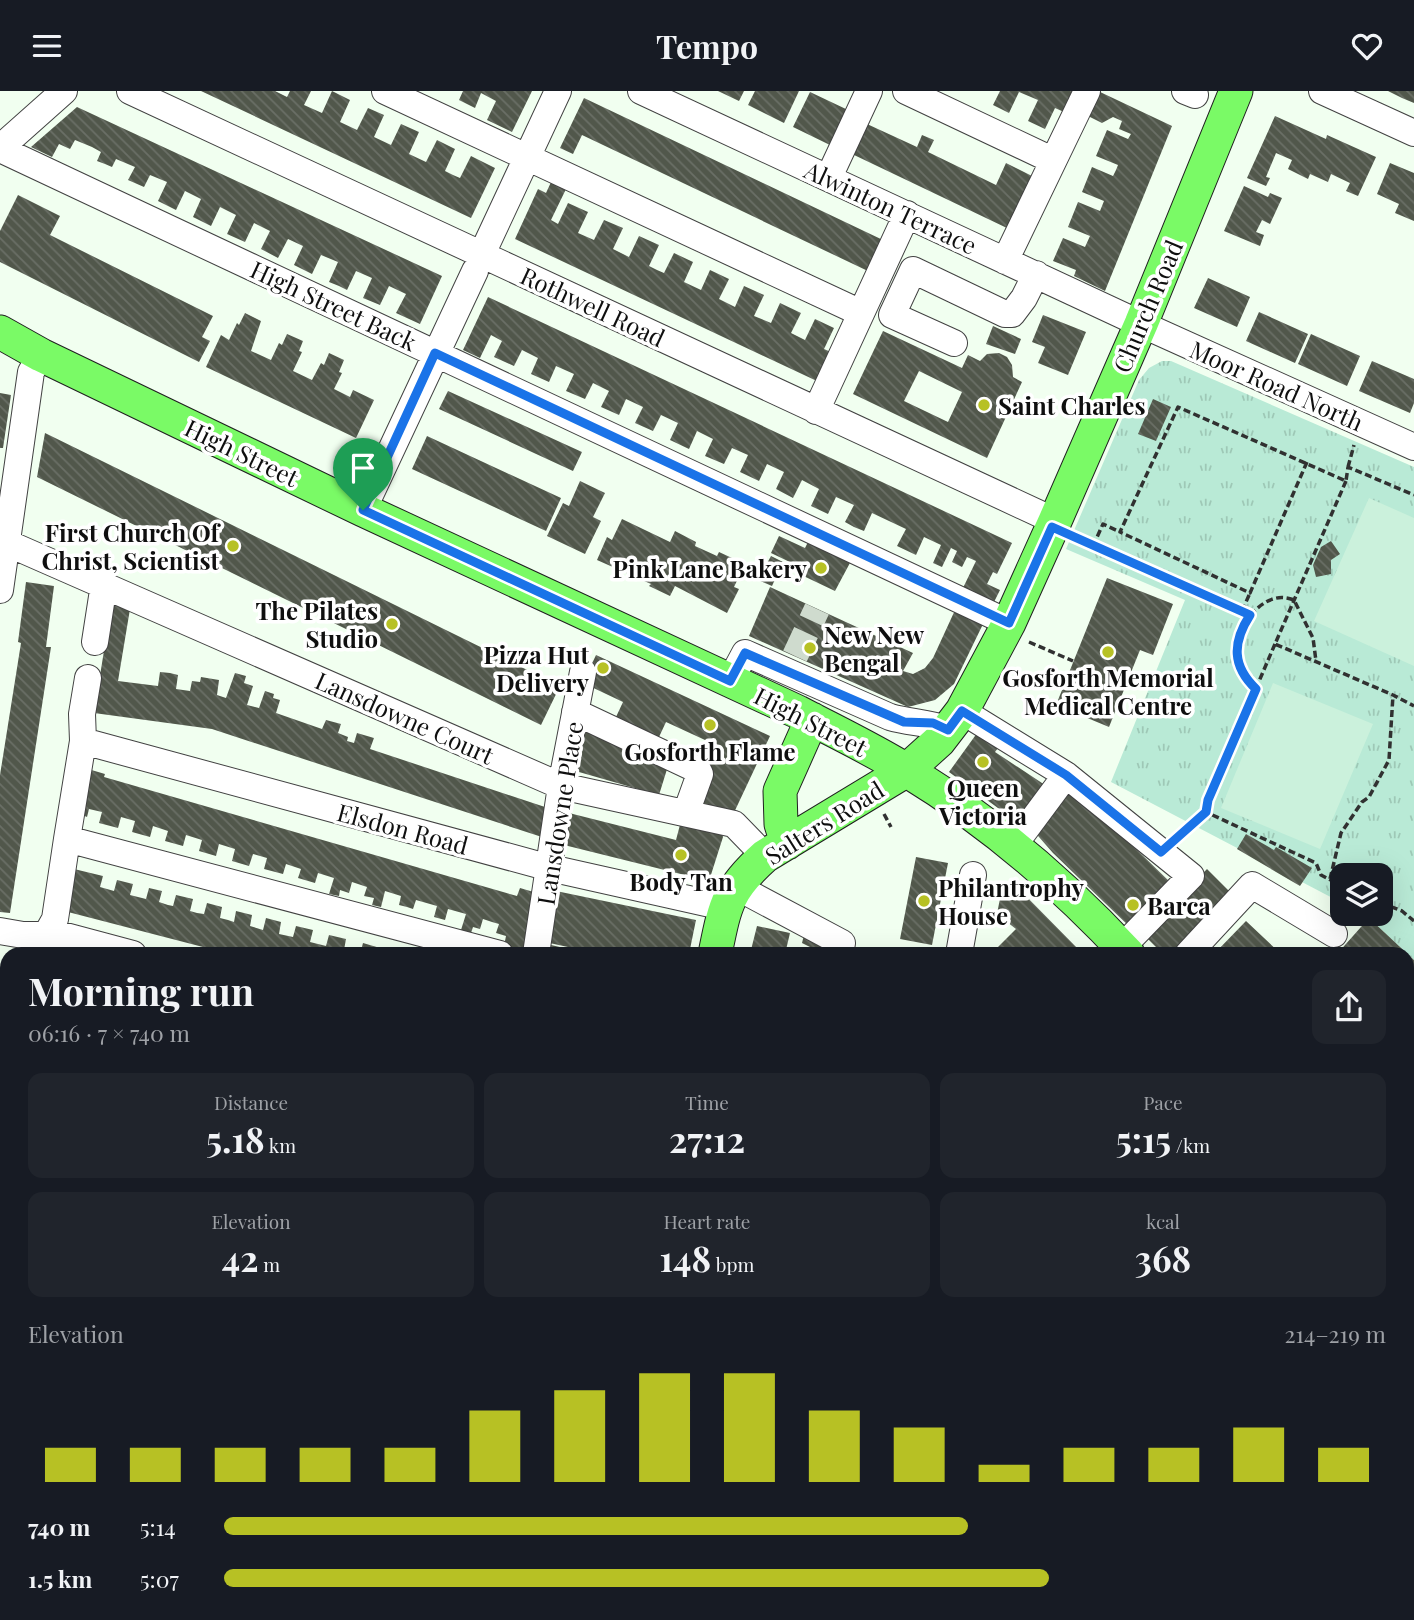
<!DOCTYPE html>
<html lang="en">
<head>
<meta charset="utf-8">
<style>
	:root { --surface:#171b24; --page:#20242c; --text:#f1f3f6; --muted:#9ea1a6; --accent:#b7c124 }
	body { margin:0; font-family:"Playfair Display",serif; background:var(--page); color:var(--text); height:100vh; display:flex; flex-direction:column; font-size:26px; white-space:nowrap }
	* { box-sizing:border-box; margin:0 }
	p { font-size:23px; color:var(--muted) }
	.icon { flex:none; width:38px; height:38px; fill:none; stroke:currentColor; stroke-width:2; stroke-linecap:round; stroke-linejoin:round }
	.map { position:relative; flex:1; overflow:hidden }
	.panel { position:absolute; left:0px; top:856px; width:1414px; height:674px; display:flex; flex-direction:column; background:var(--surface); border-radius:21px 21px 0 0; box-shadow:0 7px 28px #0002 }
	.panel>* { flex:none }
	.buttons { position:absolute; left:1330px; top:772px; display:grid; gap:14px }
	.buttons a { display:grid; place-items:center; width:63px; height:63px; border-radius:14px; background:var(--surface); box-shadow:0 7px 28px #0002; font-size:35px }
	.pin { position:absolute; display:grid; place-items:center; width:60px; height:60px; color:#fff; margin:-72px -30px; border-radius:50% 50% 50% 0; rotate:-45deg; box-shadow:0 0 7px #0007 }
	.pin .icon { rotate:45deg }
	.round { display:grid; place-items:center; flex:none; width:74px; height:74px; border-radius:14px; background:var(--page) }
	.headline { display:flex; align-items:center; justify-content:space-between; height:119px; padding:0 28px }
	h1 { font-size:38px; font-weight:700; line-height:52px }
	.figures { display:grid; grid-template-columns:repeat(3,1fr); gap:10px; height:119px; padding:7px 28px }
	.figures div { display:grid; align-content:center; border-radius:14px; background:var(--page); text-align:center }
	.figures b { font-size:35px; font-weight:700 }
	.figures small { font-size:19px; font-weight:400 }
	.figures p { font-size:19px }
	.chart { height:196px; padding:14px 28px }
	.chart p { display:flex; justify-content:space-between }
	.chart svg { width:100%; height:126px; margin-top:7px; stroke:var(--accent); stroke-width:6 }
	ul { padding:0 28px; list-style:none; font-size:23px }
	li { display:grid; grid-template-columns:112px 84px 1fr; align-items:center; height:52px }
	li i { height:18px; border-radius:9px; background:var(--accent) }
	header { display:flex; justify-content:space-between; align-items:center; height:91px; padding:0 28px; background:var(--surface); font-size:32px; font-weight:700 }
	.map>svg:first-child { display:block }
</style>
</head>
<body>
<header><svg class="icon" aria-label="menu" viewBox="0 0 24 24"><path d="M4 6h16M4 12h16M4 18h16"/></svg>Tempo<svg class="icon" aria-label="heart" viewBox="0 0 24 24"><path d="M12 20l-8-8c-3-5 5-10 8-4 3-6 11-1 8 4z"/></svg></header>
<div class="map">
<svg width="1414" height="1529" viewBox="0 0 1414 1529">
	<defs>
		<pattern id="park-tufts" width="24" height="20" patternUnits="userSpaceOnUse" patternTransform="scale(1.75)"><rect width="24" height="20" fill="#b9ead6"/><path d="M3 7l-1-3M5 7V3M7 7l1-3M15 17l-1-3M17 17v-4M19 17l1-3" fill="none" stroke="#9ec8b6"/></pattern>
		<pattern id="building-back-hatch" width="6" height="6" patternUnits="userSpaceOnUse" patternTransform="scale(1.75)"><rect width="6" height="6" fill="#51574b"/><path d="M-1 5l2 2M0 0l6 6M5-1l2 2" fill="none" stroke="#6a6f66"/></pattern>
	</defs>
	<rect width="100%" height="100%" fill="#f1fff0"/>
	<!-- park -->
	<path fill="url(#park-tufts)" d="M1162 270H1171L1414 376V869L1369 827 1362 823 1381 822V784H1342V812L1111 691 1185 509 1066 458 1139 289 1149 277Z"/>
	<!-- pitch -->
	<path fill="#cbf1dc" d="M1369 407 1414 427V575L1314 530Z
		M1273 592 1373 633 1320 758 1221 717Z"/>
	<!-- building -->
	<path fill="url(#building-back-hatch)" fill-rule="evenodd" d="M201 0H275L287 6 290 0H311L304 14 322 22 332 0 350 9 340 31 357 39 368 17 384 24 374 46 391 54 401 33 419 41 409 63 426 71 437 49 455 58 445 80 453 84 460 87 471 65 495 77 471 127Z
		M463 0H532L512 41 487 29 496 10 481 2 475 17 459 9Z
		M718 0H744L739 10Z
		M755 0H799L784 32 748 14Z
		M1000 0H1074L1064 21 1055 17 1045 38 1028 30 1038 9 1019 1 1009 22 993 14Z
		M1098 0 1172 35 1105 200 1074 185 1076 179 1053 170 1063 147 1085 156 1090 145 1068 136 1078 111 1100 120 1104 110 1082 101 1092 76 1113 85 1116 79 1118 74 1096 65 1107 39 1128 48 1131 43 1119 38 1122 30 1113 26 1102 32 1086 24Z
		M1388 0H1414V12L1402 7Z
		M810 1 848 19 830 54 793 36Z
		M584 7 885 150 870 181 582 44 573 63 560 57Z
		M77 16 442 185 420 233 396 222 406 203 389 195 380 214 363 207 372 187 356 180 347 199 339 195 329 191 338 171 321 164 312 183 294 174 303 155 288 148 278 167 261 158 270 140 254 132 245 151 227 143 236 124 220 116 211 135 193 126 201 108 185 100 176 119 158 110 167 91 150 84 144 96 128 89 135 76 116 68 112 76 105 73 97 70 101 61 92 56 75 49 70 58 59 53 52 66 31 56Z
		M1275 25 1326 48 1327 44 1376 66 1358 105 1346 100 1350 92 1331 83 1328 91 1310 83 1308 88 1288 78 1292 69 1276 62 1266 86 1270 87 1266 95 1247 87Z
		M867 33 917 56 922 44 934 49 928 61 996 94 1006 72 1034 86 1009 138 852 63Z
		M1390 72 1414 82V130L1395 122 1399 113 1377 103Z
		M552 89 567 96 551 129 558 133 568 112 588 121 578 142 594 149 604 129 623 137 613 158 629 166 639 145 659 154 649 175 657 179 664 182 674 162 693 171 684 191 701 199 710 179 729 188 719 208 735 216 744 195 764 204 754 225 771 232 780 212 801 222 791 242 805 249 815 228 834 237 824 258 833 262 819 291 515 148 538 98 546 102Z
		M1244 95 1268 106 1270 102 1282 107 1270 133 1262 129 1256 141 1264 144 1260 155 1224 140Z
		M18 104 60 125 50 144 213 225 202 246 210 250 199 271 0 171V140Z
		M1208 187 1250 206 1237 236 1194 217Z
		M488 206 1012 452 997 483 993 481 987 493 1000 499 993 513 962 499 976 470 967 466 962 476 952 471 957 460 951 457 942 476 933 472 941 454 924 446 916 464 897 455 906 438 872 422 864 440 854 436 845 431 854 414 836 406 828 423 811 415 819 398 802 389 793 407 776 398 784 381 767 373 759 390 740 381 748 364 732 357 724 373 705 365 713 348 697 340 689 358 670 349 678 332 661 324 653 340 635 332 643 316 626 308 619 324 601 316 609 300 593 292 585 308 566 300 574 283 556 275 549 291 531 283 538 267 522 259 514 275 494 266 502 250 491 244 480 267 463 259Z
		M1259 221 1308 243 1295 272 1246 250Z
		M245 222 261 230 251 260 271 269 279 252 282 254 287 243 303 250 299 260 302 261 293 280 312 289 321 272 324 274 329 262 344 269 339 281 342 282 334 298 350 306 353 299 374 309 356 347 206 276 221 244 229 249 237 232 239 234Z
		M1043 224 1086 241 1068 284 1038 272 1045 256 1032 251Z
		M993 235 1021 248 1015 263 986 253Z
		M883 240 962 277 968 264 980 270 987 263 999 262 1007 266 1012 274 1013 286 1022 291 987 367 853 303ZM919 280 962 301 948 331 904 310Z
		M1311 243 1360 265 1347 295 1298 273Z
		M1372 270 1414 288V312L1410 322 1359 300Z
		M448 300 582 361 573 380 439 318Z
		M0 302 11 304 3 357H0Z
		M1153 308 1171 316 1156 350 1138 343Z
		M45 342 560 595 541 634 37 386Z
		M427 345 561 407 546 440 412 378Z
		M580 390 605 402 593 426 601 430 585 463 547 445 563 412 569 415Z
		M622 428 670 451 675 440 696 451 695 455 717 465 719 461 745 473 734 496 739 498 727 522 675 495 670 505 649 495 651 493 597 469 607 446 612 449Z
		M779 445 805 457 808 451 851 470 835 500 793 480 796 474 771 462Z
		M1331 450 1340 463 1331 469V483L1316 486 1313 474 1321 456Z
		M771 465 783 471 772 495 758 489Z
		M1107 487 1173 513 1153 564 1140 559 1109 636 1056 614Z
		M26 491 54 495 46 556H51L10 822 0 821V684L21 552 18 551Z
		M770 496 913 562 903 580 913 583 925 577 933 567 956 517 984 531 954 593 935 609 908 616 749 545Z
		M116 513 130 518 118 590 158 595 160 581 170 582 178 584 176 598 190 600 192 590 200 591 201 586 219 589 217 604 226 607 235 582 246 585 244 592 253 595 247 614 259 617 265 600 274 603 273 607 280 609 276 622 322 638 326 629 341 633 338 642 348 646 347 650 354 652 357 642 374 647 370 658 548 717 545 747 212 638 94 622 111 516Z
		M596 564 770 645 731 728 692 710 718 655 666 631 659 646 616 626 623 611 583 592Z
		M584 634 668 675 659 704 572 679Z
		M980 638 1001 653 995 661 1048 696 1021 734 949 681Z
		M88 678 105 683 104 686 517 805 520 797 537 802 527 861 504 855 506 845 496 842 499 833 492 831 483 828 480 838 473 836 471 842 461 839 466 823 448 818 445 829 434 826 437 815 416 809 413 818 407 816 399 814 401 805 385 800 381 816 372 814 374 807 364 805 367 796 352 791 349 802 340 799 339 805 329 803 334 787 318 782 315 792 298 787 301 778 286 773 283 783 264 778 267 767 253 763 249 775 232 770 235 758 219 753 216 765 199 760 202 749 186 744 183 755 165 750 168 740 153 735 150 746 132 741 135 730 121 726 118 737 99 732 102 721 89 718 87 726 82 724Z
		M1064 697 1095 718 1174 795 1132 838 1053 762 1032 738Z
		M569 722 676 749 681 730 721 738 723 746 709 790 564 754Z
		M1246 743 1274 759 1276 756 1312 777 1300 795 1237 758Z
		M916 766 948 772 932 854 900 848Z
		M74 778 103 785 100 796 114 800 117 789 133 793 130 804 146 808 149 797 162 800 159 811 168 814 173 815 176 804 193 808 190 820 197 822 204 823 207 812 222 816 220 827 228 829 234 831 236 820 252 824 250 835 263 839 266 827 281 831 279 843 293 846 296 835 313 839 310 851 326 855 329 844 346 848 344 859 353 863H230L68 821Z
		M1207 778 1231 802 1173 863H1163L1144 844Z
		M1011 790 1083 863H997L994 860 1016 838 997 823 1003 792Z
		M556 800 696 829 689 863H600L545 851Z
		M1369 827 1414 869V1097L1407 1106V863H1337Z
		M1246 830 1281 863H1214Z
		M757 835 790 842 785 863H750Z
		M804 844 830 858 828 863H824L802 852Z
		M363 852 380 857 379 863H360Z
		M551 854 586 862V863H550Z
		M0 978 7 979V1025L0 1024Z
		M0 1101 7 1103V1131L0 1129Z
		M1407 1195 1414 1196V1293L1407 1292Z
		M0 1260 7 1262 4 1276 7 1277V1304L0 1302Z
		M1407 1306 1414 1307V1359L1407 1358Z
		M0 1372 7 1375V1405L0 1402Z
		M1407 1379 1414 1380V1435L1407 1434Z
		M1407 1438 1414 1439 1409 1475H1407Z
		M1407 1516 1414 1517V1529H1343L1344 1522H1407Z
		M76 1522H88L105 1529H73Z
		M221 1522H340L338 1529H219Z
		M455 1522H479L500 1529H453Z
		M607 1522H641L639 1529H605Z
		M745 1522H787L786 1529H744Z
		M876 1522H904L903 1529H875Z
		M1056 1522H1102L1130 1528 1050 1529Z
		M1131 1522 1160 1527 1159 1529H1130Z
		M1212 1522H1262L1261 1529H1211Z"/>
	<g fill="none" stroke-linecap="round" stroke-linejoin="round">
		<!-- minor-tunnel -->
		<path stroke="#cfdbce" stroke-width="26" stroke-dasharray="26 13" stroke-linecap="butt" d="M795 565 817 518"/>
		<!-- minor casing -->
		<g stroke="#424242" stroke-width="28">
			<path id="minor" d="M130 0 1055 430
				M385 0 861 222
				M641 0 1141 233 1414 356
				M906 0 1052 69
				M1185 0 1195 4
				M1322 0 1414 42
				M0 57 64 0
				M0 58 1009 532
				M829 86 869 0
				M482 163 558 0
				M1005 170 1087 0
				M954 252 892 224 913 179 1005 223H1012L1024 207 1036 183
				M816 320 907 123
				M363 419 475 180
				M7 452 561 695 734 733 765 765
				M0 499 31 281 41 264
				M95 551 104 493
				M730 590 745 562 890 626C910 632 929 631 948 639
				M962 620 1066 684 1191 785 1122 856
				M575 621 698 679 700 683 686 722
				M83 650 550 777 724 816
				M67 748 500 863
				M1014 754 1066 684
				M735 795 842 852 840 863
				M0 840 23 844H62L133 863
				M44 863 46 844 55 828 67 748 83 650 82 623 88 587
				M536 863 561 695 583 581
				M959 863 973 784
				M1188 863 1252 794 1334 843
				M0 1055 7 1057
				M0 1193 7 1195
				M0 1330 7 1332
				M1407 1371 1414 1373
				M1407 1494 1414 1495
				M384 1529 386 1522
				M691 1529 692 1522
				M838 1529 840 1522
				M1041 1529 1046 1522
				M1303 1529 1304 1522"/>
		</g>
		<!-- major casing -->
		<g stroke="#202020" stroke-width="35">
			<path id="major" d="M0 241 41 264 363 419 798 621C834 640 872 658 906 679 988 729 1063 793 1128 863
				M787 752 781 733 780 700 812 628
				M715 863C725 814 727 799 765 765L907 679 939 650 962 620 1009 532 1055 430 1141 233 1236 0
				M1407 1129 1414 1135
				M571 1529 572 1522"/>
		</g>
		<!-- path -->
		<path stroke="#313131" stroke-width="3.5" stroke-dasharray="7 3.5" stroke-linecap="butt" d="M1307 371 1250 502 1120 441 1178 316 1346 390 1348 376 1414 404
			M1348 376 1354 354
			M1346 390 1275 553 1393 604 1414 615
			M1077 448 1250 524C1263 511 1276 502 1294 509L1313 547 1316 570
			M1093 455 1103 433 1120 441
			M1242 520 1250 502
			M1250 524C1232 552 1232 575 1256 599
			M1029 551 1073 570
			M1275 553 1208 709 1206 721 1316 772 1321 784 1342 795
			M884 723 891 736
			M1179 745 1206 721
			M1330 788 1341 742 1362 711 1369 706 1389 669 1393 604
			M1381 812 1402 820 1414 830
			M1407 981 1414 976"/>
		<!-- minor -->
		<use href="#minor" stroke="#fff" stroke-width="26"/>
		<!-- major -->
		<use href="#major" stroke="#7afa66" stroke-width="33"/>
	</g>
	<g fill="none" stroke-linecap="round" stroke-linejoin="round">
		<!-- route casing -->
		<g stroke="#fff" stroke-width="14">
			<path id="route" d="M435 262 1009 532 1052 436 1250 524C1232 552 1232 575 1256 598L1208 709 1206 721 1161 761 1066 684 962 620 948 639 933 632 904 631 745 562 730 590 363 419Z"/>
		</g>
		<!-- route -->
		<use href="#route" stroke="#1a73e8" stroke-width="9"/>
	</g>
	<!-- markers -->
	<g fill="#b7c124" stroke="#fff" stroke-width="2.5">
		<circle cx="984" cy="314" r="7"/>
		<circle cx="233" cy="455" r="7"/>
		<circle cx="821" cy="477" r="7"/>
		<circle cx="392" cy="533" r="7"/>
		<circle cx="810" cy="557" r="7"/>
		<circle cx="1108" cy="561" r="7"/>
		<circle cx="603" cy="577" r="7"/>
		<circle cx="710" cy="634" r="7"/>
		<circle cx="983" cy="671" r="7"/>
		<circle cx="681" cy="764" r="7"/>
		<circle cx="924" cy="810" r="7"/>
		<circle cx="1133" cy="814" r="7"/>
	</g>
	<g text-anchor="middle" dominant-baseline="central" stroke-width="7" stroke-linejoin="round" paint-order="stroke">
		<!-- street labels -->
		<g font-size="24" fill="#0f0f0f" stroke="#fff">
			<text transform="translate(891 116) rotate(25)">Alwinton Terrace</text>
			<text transform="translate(334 214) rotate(25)">High Street Back</text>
			<text transform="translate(593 215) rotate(25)">Rothwell Road</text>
			<text transform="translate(1147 215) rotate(-67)">Church Road</text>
			<text transform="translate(1277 294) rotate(24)">Moor Road North</text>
			<text transform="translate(242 361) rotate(26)">High Street</text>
			<text transform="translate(405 626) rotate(24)">Lansdowne Court</text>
			<text transform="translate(811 630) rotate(27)">High Street</text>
			<text transform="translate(559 722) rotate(-81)">Lansdowne Place</text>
			<text transform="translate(824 731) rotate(-32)">Salters Road</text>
			<text transform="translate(403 737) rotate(15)">Elsdon Road</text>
		</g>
		<!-- poi labels -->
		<g font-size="24" font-weight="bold" fill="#0f0f0f" stroke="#fff" text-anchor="start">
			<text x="998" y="314">Saint Charles</text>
			<text x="219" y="441" text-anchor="end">First Church Of<tspan x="219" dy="28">Christ, Scientist</tspan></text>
			<text x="807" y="477" text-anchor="end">Pink Lane Bakery</text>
			<text x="378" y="519" text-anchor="end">The Pilates<tspan x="378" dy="28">Studio</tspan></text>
			<text x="824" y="543">New New<tspan x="824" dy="28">Bengal</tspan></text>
			<text x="589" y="563" text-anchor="end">Pizza Hut<tspan x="589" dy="28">Delivery</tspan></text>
			<text x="1108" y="586" text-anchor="middle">Gosforth Memorial<tspan x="1108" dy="28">Medical Centre</tspan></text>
			<text x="710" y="660" text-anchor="middle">Gosforth Flame</text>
			<text x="983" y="696" text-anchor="middle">Queen<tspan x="983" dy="28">Victoria</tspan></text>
			<text x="681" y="790" text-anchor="middle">Body Tan</text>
			<text x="938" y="796">Philantrophy<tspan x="938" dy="28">House</tspan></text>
			<text x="1147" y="814">Barca</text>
		</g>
	</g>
</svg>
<div class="buttons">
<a><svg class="icon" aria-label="layers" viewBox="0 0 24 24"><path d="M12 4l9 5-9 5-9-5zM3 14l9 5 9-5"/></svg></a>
</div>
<div class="pin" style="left:363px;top:419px;background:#1e9e55"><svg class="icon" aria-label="arrive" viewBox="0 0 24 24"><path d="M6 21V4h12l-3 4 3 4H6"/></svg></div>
<section class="panel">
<div class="headline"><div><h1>Morning run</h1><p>06:16 · 7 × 740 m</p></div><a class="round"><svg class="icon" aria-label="share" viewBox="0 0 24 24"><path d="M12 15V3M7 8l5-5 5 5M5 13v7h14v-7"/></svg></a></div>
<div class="figures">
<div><p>Distance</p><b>5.18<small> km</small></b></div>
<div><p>Time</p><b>27:12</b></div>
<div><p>Pace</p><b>5:15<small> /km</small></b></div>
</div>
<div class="figures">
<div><p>Elevation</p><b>42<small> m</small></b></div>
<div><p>Heart rate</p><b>148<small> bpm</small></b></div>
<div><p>kcal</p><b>368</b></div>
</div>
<div class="chart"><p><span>Elevation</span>214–219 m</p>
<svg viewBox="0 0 160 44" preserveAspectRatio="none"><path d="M5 44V32M15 44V32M25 44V32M35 44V32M45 44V32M55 44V19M65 44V12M75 44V6M85 44V6M95 44V19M105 44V25M115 44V38M125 44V32M135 44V32M145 44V25M155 44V32"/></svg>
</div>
<ul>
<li><b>740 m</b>5:14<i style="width:64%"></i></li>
<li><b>1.5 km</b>5:07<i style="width:71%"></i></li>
</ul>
</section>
</div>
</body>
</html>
